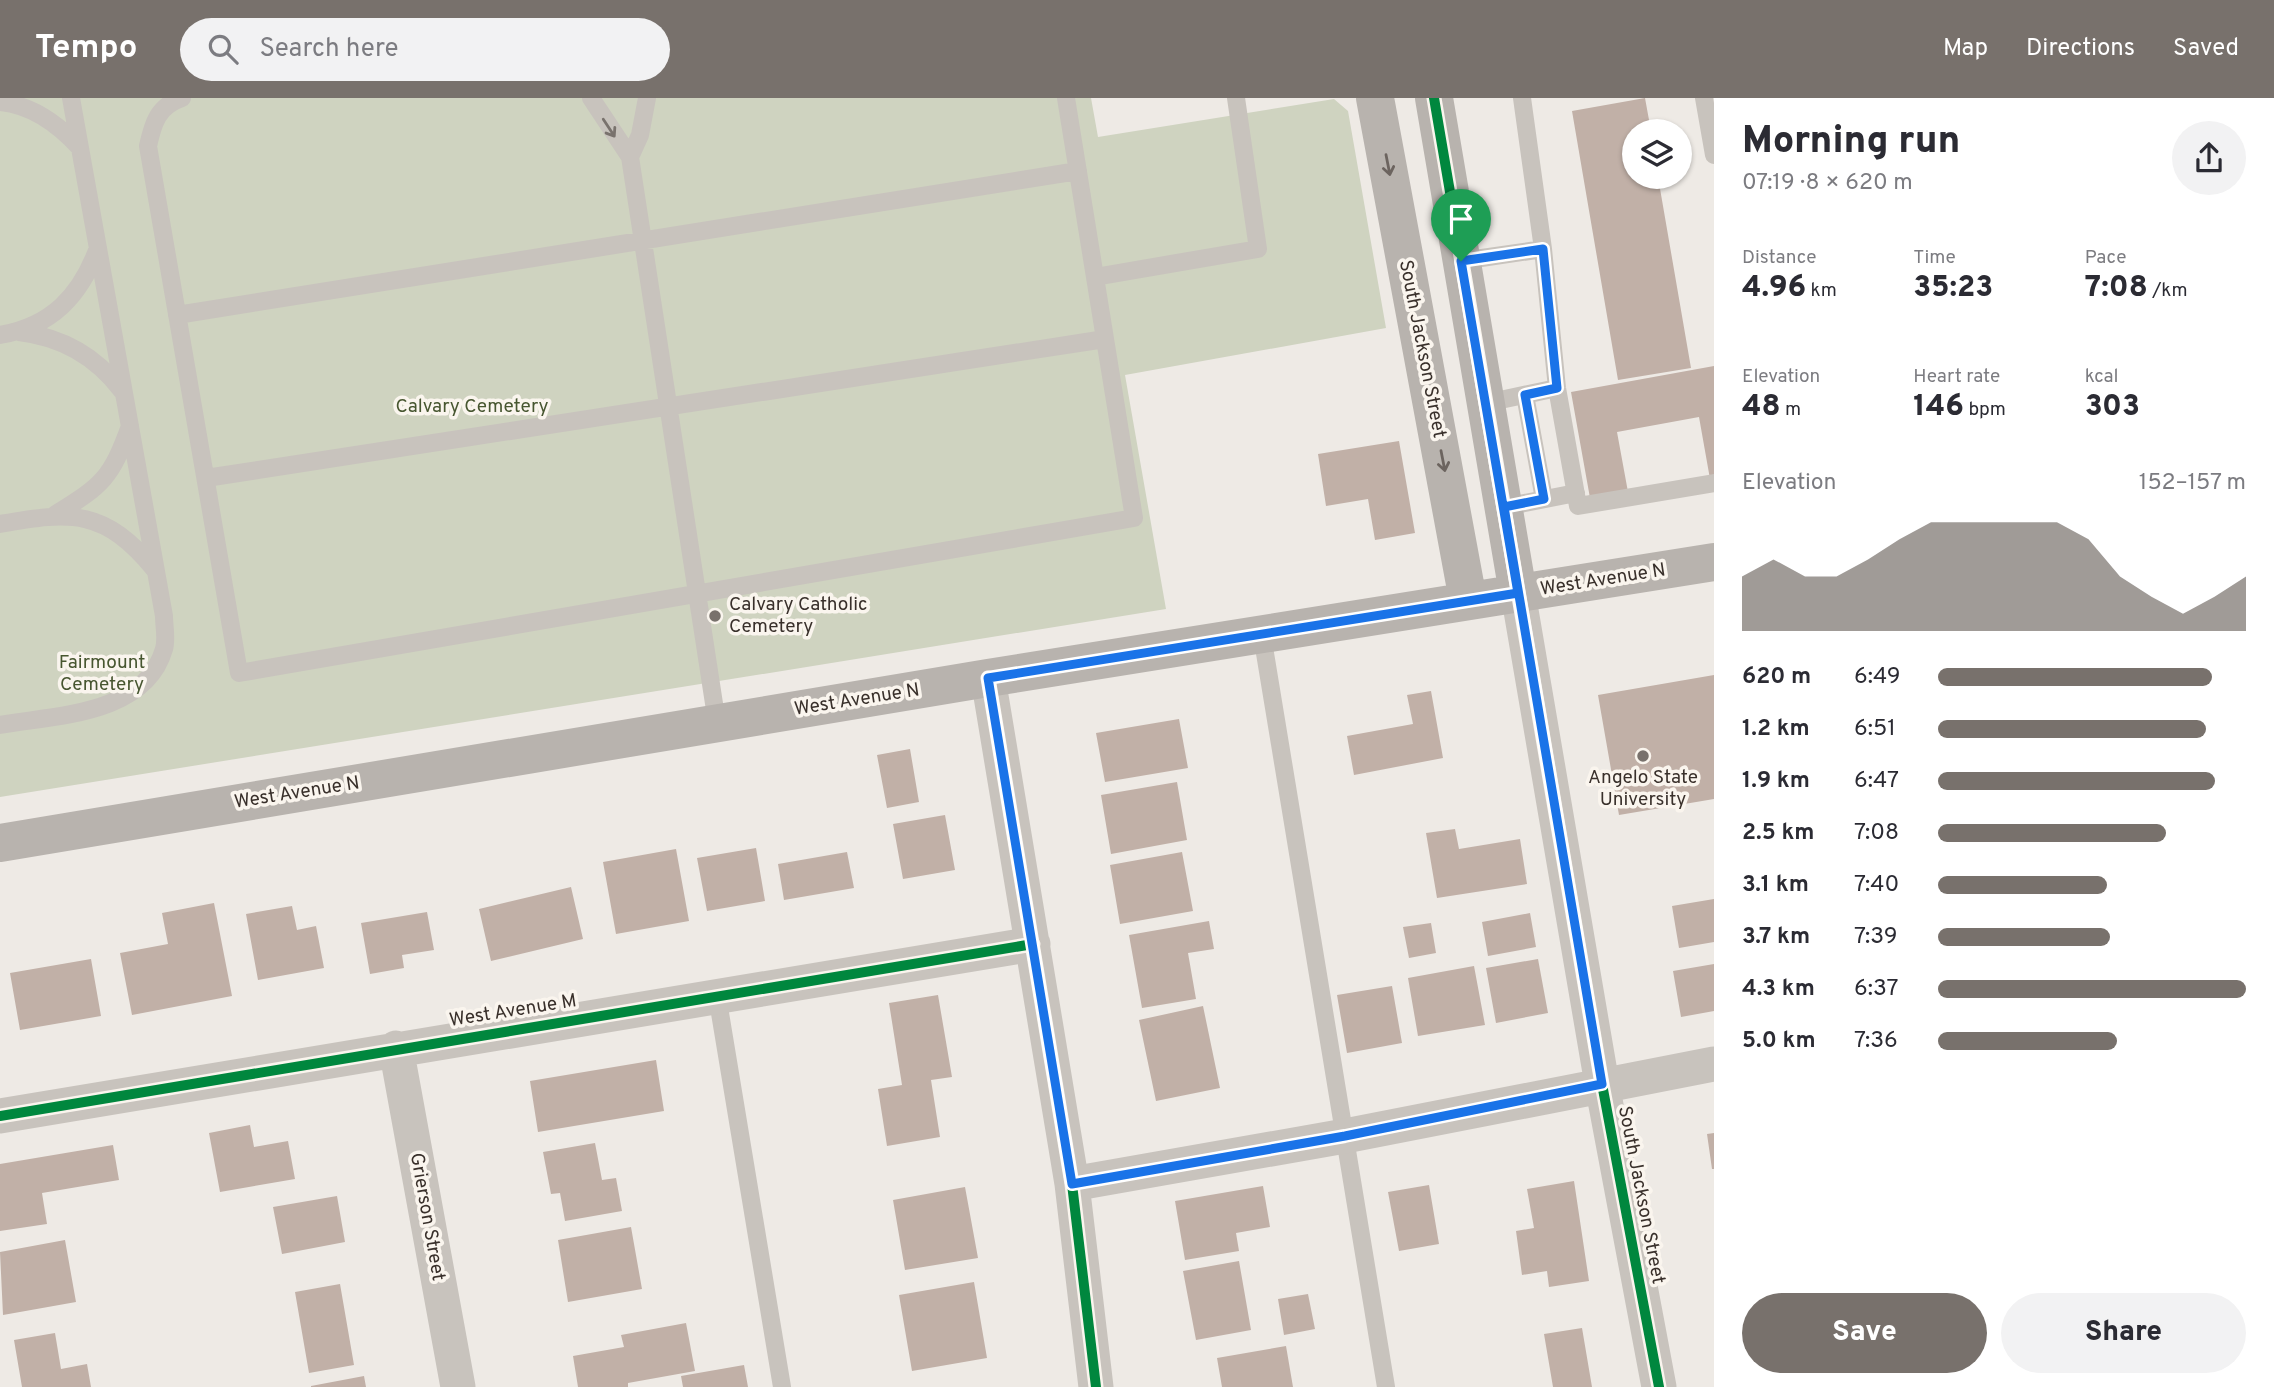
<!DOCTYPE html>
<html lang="en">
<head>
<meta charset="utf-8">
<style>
	:root { --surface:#fff; --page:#f2f2f3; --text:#2b2b33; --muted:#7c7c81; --accent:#78716c }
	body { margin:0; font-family:Overpass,sans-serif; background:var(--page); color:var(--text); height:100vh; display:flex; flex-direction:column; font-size:26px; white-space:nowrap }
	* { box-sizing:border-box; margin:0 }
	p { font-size:23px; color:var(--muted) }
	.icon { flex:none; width:38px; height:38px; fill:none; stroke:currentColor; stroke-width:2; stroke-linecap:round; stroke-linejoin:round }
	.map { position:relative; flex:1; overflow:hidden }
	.sheet { display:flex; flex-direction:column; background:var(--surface); width:560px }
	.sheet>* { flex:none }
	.buttons { position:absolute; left:1622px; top:21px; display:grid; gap:14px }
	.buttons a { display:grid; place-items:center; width:70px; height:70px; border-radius:50%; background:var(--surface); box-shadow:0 2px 5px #0004; font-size:35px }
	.pin { position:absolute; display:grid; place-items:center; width:60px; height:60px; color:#fff; margin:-72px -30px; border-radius:50% 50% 50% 0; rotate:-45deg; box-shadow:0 0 7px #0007 }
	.pin .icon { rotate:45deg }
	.round { display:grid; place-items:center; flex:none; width:74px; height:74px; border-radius:37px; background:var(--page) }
	.overview { display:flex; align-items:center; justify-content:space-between; height:119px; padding:0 28px }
	h1 { font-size:38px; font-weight:800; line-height:52px }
	.figures { display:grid; grid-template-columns:repeat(3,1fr); gap:10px; height:119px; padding:7px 28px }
	.figures div { display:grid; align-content:center }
	.figures b { font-size:30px; font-weight:800 }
	.figures small { font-size:19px; font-weight:400 }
	.figures p { font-size:19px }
	.chart { height:196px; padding:14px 28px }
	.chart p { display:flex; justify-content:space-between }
	.chart svg { width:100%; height:126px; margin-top:7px; fill:var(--accent); opacity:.7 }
	.primary-button { display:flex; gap:14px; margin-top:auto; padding:14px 28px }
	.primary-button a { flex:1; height:80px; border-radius:42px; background:var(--accent); color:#fff; font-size:28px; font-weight:800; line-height:80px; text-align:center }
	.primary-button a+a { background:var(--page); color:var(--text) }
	ul { padding:0 28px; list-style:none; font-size:23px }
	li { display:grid; grid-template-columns:112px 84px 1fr; align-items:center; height:52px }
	li i { height:18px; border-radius:9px; background:var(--accent) }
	header { display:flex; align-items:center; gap:42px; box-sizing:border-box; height:98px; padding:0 35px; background:var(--accent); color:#fff }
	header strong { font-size:33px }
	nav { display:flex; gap:38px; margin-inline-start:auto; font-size:24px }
	.search { width:490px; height:63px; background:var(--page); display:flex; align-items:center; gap:18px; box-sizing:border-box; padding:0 24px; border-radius:38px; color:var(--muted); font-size:26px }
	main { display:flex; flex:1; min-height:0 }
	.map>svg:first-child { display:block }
</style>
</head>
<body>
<header>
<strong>Tempo</strong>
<div class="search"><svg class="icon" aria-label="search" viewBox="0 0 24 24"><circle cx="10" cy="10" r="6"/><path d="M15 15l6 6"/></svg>Search here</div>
<nav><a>Map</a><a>Directions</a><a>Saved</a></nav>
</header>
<main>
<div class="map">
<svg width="1714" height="1289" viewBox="0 0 1714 1289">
	<rect width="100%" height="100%" fill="#eeeae5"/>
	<!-- green -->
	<path fill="#cfd3c0" d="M0 0H1091L1098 39 1334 1 1348 13 1386 230 1125 277 1166 511 0 699Z"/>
	<!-- building -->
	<path fill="#c1b0a7" d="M1645 0 1651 33H1634V79H1658L1691 270 1618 282 1572 13Z
		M1714 268V381H1710L1699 319 1617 334 1628 394 1590 400 1571 294Z
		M1399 343 1415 435 1375 442 1368 401 1326 408 1318 356Z
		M1714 577V701L1619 717 1598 597Z
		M1431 593 1443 660 1354 677 1347 638 1413 626 1407 597Z
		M1179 621 1188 670 1105 684 1096 635Z
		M910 651 919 704 887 710 877 657Z
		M1177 684 1187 742 1111 756 1101 697Z
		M945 717 955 772 903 781 893 726Z
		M1455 731 1459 751 1520 741 1527 786 1437 800 1426 735Z
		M756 750 765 803 707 813 697 760Z
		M676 751 689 823 616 836 603 764Z
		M847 754 854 790 784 802 778 766Z
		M1182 754 1193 813 1120 826 1110 767Z
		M571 789 583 841 491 863 479 811Z
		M1714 801V844L1679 850 1672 808Z
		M214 805 232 898 132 917 120 855 168 846 162 815Z
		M292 808 297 832 316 828 324 870 258 882 246 816Z
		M427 814 434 852 402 857 404 870 370 876 361 825Z
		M1530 815 1536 849 1488 858 1482 824Z
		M1209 823 1214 851 1188 855 1196 901 1142 910 1129 837Z
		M1431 825 1436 855 1409 860 1403 829Z
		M91 861 101 918 20 932 10 875Z
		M1538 861 1548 915 1496 925 1486 870Z
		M1714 866V913L1681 919 1673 873Z
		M1474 868 1485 927 1418 938 1408 880Z
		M1392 888 1402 945 1347 955 1337 897Z
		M938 897 952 979 931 982 940 1039 887 1048 878 991 902 987 889 905Z
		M1203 908 1220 990 1156 1003 1139 922Z
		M656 962 664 1013 538 1034 530 983Z
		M250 1027 254 1049 288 1043 295 1081 220 1094 209 1035Z
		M1714 1035V1071H1712L1707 1036Z
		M595 1045 602 1082 616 1080 622 1113 565 1123 560 1095 551 1096 543 1054Z
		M113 1047 119 1082 42 1095 47 1126 0 1133V1066Z
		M1574 1083 1589 1183 1549 1189 1547 1173 1522 1177 1516 1133 1534 1130 1527 1091Z
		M1429 1087 1439 1146 1399 1153 1388 1094Z
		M1263 1088 1270 1129 1236 1135 1239 1153 1185 1162 1175 1103Z
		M965 1089 978 1160 905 1172 893 1102Z
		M337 1098 345 1144 282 1156 273 1109Z
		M631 1129 642 1191 568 1204 558 1142Z
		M65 1142 76 1204 3 1217 0 1154Z
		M1239 1163 1251 1232 1196 1242 1183 1173Z
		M974 1184 987 1260 912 1273 899 1197Z
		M340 1186 354 1267 309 1275 295 1194Z
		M1308 1196 1315 1231 1284 1237 1278 1201Z
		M686 1225 695 1273 628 1285V1289H578L573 1258 624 1249 621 1237Z
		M1582 1230 1592 1289H1553L1544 1236Z
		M55 1235 61 1271 87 1266 91 1289H22L14 1242Z
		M1286 1248 1293 1289H1222L1217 1260Z
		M744 1267 748 1289H683L681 1278Z
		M364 1278 366 1289H311V1288Z"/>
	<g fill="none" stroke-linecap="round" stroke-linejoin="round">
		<!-- lane -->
		<path stroke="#c8c3bd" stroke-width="18" d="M182 0C158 8 153 25 148 48L239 575 1134 420 1066 0
			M591 0 630 59 717 625
			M1522 0 1543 151 1557 290 1578 408 1714 385
			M1704 0 1714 57
			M0 4C32 7 59 27 80 50
			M630 59 640 37 647 0
			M1461 163 1543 151
			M1095 179 1258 151 1236 0
			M177 217 1078 73
			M19 234C62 239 96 258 122 293
			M0 237C52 228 80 198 98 150
			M1525 297 1544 401
			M1486 305 1557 290
			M206 380 1105 241
			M1504 409 1576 395
			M56 416C103 387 111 380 130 328
			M0 426C72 413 105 411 155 472
			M1262 537 1386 1289
			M0 627C56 617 145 617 164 551 167 541 164 528 164 518L71 0
			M717 897 782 1289"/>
		<!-- street -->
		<path stroke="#c8c3bd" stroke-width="35" d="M1518 495 1602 986 1659 1289
			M988 580 1072 1086 1096 1289
			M396 950 458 1289
			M0 1018 1033 846
			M1072 1086 1345 1038 1714 966"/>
		<!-- secondary -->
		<path stroke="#b8b3ae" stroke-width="38" d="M1375 0 1468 502
			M1434 0 1518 495
			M0 745 988 580 1714 464"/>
		<!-- cycleway casing -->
		<g stroke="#faf5ee" stroke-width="15">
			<path id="cycleway" d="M1434 0 1602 986 1659 1289
				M988 580 1072 1086 1096 1289
				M0 1018 1033 846"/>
		</g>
		<!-- cycleway -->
		<use href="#cycleway" stroke="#00873e" stroke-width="10"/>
	</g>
	<!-- one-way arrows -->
	<defs><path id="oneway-shaft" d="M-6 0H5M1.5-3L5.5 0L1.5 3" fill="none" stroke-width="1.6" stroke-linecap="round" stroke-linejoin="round" transform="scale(1.75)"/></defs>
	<use stroke="#79726d" href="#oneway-shaft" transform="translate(609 30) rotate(57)"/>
	<g stroke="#6c645f">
		<use href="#oneway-shaft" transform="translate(1388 67) rotate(79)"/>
		<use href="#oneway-shaft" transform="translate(1443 363) rotate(79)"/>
	</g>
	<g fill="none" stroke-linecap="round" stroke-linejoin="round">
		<!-- route casing -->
		<g stroke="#fff" stroke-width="14">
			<path id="route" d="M1461 163 1518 495 988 580 1072 1086 1345 1038 1602 986 1504 409 1544 401 1525 297 1557 290 1543 151 1461 163"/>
		</g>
		<!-- route -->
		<use href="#route" stroke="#1a73e8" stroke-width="9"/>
	</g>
	<!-- markers -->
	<g fill="#78716c" stroke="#faf5ee" stroke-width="2.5">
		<circle cx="715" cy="518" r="7"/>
		<circle cx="1643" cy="658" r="7"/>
	</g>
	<g text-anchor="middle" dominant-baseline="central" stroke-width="7" stroke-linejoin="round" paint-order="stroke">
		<!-- street labels -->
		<g font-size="19" fill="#39302b" stroke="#faf5ee">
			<text transform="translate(1422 251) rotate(79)">South Jackson Street</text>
			<text transform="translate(1603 482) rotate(-9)">West Avenue N</text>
			<text transform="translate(857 602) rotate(-9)">West Avenue N</text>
			<text transform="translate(297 695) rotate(-9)">West Avenue N</text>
			<text transform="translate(513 913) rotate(-9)">West Avenue M</text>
			<text transform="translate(1641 1097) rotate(79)">South Jackson Street</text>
			<text transform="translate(427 1119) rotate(80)">Grierson Street</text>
		</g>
		<!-- park labels -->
		<g font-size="19" fill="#475630" stroke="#faf5ee">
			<text x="472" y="309">Calvary Cemetery</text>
			<text x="102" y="565">Fairmount<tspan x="102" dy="22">Cemetery</tspan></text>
		</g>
		<!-- poi labels -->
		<g font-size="19" fill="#39302b" stroke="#faf5ee" text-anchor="start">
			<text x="729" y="507">Calvary Catholic<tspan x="729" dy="22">Cemetery</tspan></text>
			<text x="1643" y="680" text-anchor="middle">Angelo State<tspan x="1643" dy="22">University</tspan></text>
		</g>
	</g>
</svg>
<div class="buttons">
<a><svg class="icon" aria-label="layers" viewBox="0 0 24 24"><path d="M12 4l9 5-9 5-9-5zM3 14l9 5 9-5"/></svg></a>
</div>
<div class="pin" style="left:1461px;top:163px;background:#1e9e55"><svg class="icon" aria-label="arrive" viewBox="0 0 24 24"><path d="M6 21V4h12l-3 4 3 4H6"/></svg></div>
</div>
<section class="sheet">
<div class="overview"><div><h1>Morning run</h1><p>07:19 · 8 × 620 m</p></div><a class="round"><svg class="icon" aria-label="share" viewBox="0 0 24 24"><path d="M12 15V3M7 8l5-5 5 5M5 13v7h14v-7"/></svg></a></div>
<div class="figures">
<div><p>Distance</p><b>4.96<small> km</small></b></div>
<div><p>Time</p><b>35:23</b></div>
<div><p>Pace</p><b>7:08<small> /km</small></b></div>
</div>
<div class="figures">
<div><p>Elevation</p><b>48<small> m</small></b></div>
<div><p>Heart rate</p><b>146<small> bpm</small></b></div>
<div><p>kcal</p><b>303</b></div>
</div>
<div class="chart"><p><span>Elevation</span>152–157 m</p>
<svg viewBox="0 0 160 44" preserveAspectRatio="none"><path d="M0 44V25L10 19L20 25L30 25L40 19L50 12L60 6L70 6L80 6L90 6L100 6L110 12L120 25L130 32L140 38L150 32L160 25V44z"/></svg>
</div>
<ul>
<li><b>620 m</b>6:49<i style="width:89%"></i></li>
<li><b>1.2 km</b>6:51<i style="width:87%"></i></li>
<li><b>1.9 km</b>6:47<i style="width:90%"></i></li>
<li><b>2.5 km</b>7:08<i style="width:74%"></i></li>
<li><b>3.1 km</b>7:40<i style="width:55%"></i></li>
<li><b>3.7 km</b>7:39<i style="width:56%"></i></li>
<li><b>4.3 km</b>6:37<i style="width:100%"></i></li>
<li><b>5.0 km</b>7:36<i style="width:58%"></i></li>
</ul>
<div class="primary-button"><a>Save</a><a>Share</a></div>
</section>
</main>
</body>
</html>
